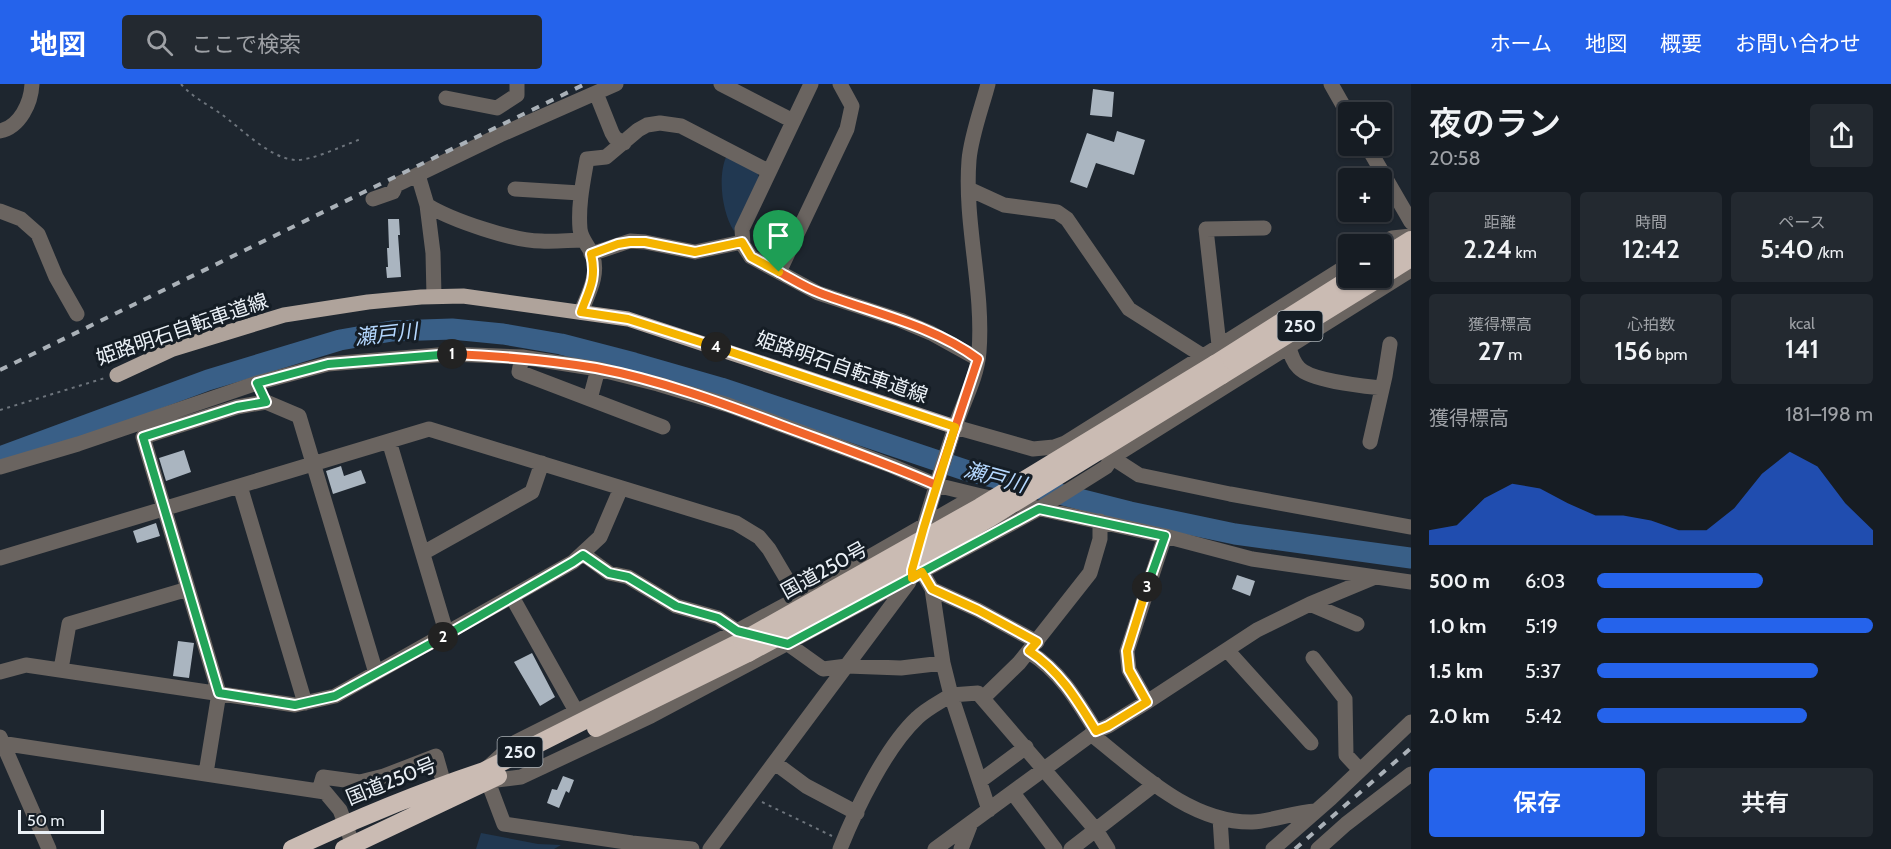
<!DOCTYPE html>
<html lang="ja">
<head>
<meta charset="utf-8">
<style>
	:root { --surface:#161c23; --page:#232930; --text:#f1f3f6; --muted:#9ea1a6; --line:#353a41; --accent:#2563eb }
	body { margin:0; font-family:Cabin,"Noto Sans JP",sans-serif; background:var(--page); color:var(--text); height:100vh; display:flex; flex-direction:column; font-size:22px; white-space:nowrap }
	* { box-sizing:border-box; margin:0 }
	p { font-size:20px; color:var(--muted) }
	.icon { flex:none; width:33px; height:33px; fill:none; stroke:currentColor; stroke-width:2; stroke-linecap:round; stroke-linejoin:round }
	.map { position:relative; flex:1; overflow:hidden }
	.sheet { display:flex; flex-direction:column; background:var(--surface); width:480px }
	.sheet>* { flex:none }
	.fabs { position:absolute; left:1338px; top:18px; display:grid; gap:12px }
	.fabs a { display:grid; place-items:center; width:54px; height:54px; border-radius:6px; background:var(--surface); box-shadow:0 2px 4px #0004,0 0 0 2px var(--line); font-size:30px }
	.scale { position:absolute; left:18px; bottom:15px; width:86px; box-sizing:border-box; padding-left:6px; border:3px solid #eaf0f6; border-top:0; font-size:16px; line-height:21px; white-space:nowrap; color:#eaf0f6; -webkit-text-stroke:4px #151d25; paint-order:stroke }
	.pin { position:absolute; display:grid; place-items:center; width:51px; height:51px; color:#fff; margin:-62px -26px; border-radius:50% 50% 50% 0; rotate:-45deg; box-shadow:0 0 6px #0007 }
	.pin .icon { rotate:45deg }
	.km { position:absolute; width:30px; height:30px; margin:-15px; border-radius:50%; background:#222; color:#fff; font-size:16px; line-height:30px; text-align:center }
	.round { display:grid; place-items:center; flex:none; width:63px; height:63px; border-radius:6px; background:var(--page) }
	.overview { display:flex; align-items:center; justify-content:space-between; height:102px; padding:0 18px }
	h1 { font-size:33px; font-weight:600; line-height:45px }
	.figures { display:grid; grid-template-columns:repeat(3,1fr); gap:9px; height:102px; padding:6px 18px }
	.figures div { display:grid; align-content:center; border-radius:6px; background:var(--page); text-align:center }
	.figures b { font-size:26px; font-weight:600 }
	.figures small { font-size:16px; font-weight:400 }
	.figures p { font-size:16px }
	.chart { height:168px; padding:12px 18px }
	.chart p { display:flex; justify-content:space-between }
	.chart svg { width:100%; height:108px; margin-top:6px; fill:var(--accent); opacity:.7 }
	.primary-button { display:flex; gap:12px; margin-top:auto; padding:12px 18px }
	.primary-button a { flex:1; height:69px; border-radius:6px; background:var(--accent); color:#fff; font-size:24px; font-weight:600; line-height:69px; text-align:center }
	.primary-button a+a { background:var(--page); color:var(--text) }
	ul { padding:0 18px; list-style:none; font-size:20px }
	li { display:grid; grid-template-columns:96px 72px 1fr; align-items:center; height:45px }
	li i { height:15px; border-radius:8px; background:var(--accent) }
	header { display:flex; align-items:center; gap:36px; box-sizing:border-box; height:84px; padding:0 30px; background:var(--accent); color:#fff }
	header strong { font-size:28px }
	nav { display:flex; gap:33px; margin-inline-start:auto; font-size:21px }
	.search { width:420px; height:54px; background:var(--page); display:flex; align-items:center; gap:15px; box-sizing:border-box; padding:0 21px; border-radius:6px; color:var(--muted); font-size:22px }
	main { display:flex; flex:1; min-height:0 }
	.map>svg:first-child { display:block }
</style>
</head>
<body>
<header>
<strong>地図</strong>
<div class="search"><svg class="icon" aria-label="search" viewBox="0 0 24 24"><circle cx="10" cy="10" r="6"/><path d="M15 15l6 6"/></svg>ここで検索</div>
<nav><a>ホーム</a><a>地図</a><a>概要</a><a>お問い合わせ</a></nav>
</header>
<main>
<div class="map">
<svg width="1411" height="765" viewBox="0 0 1411 765">
	<rect width="100%" height="100%" fill="#1e262f"/>
	<!-- green -->
	<path fill="#213851" d="M727 71 757 86 759 94 734 147C722 129 717 91 727 71Z
		M481 749 538 760 561 761 554 765H476Z"/>
	<g fill="none" stroke-linecap="round" stroke-linejoin="round">
		<!-- river -->
		<path stroke="#395f87" stroke-width="21" d="M0 373 208 296 340 256 392 247 452 245 503 250 561 260 634 279 721 304 965 386 1130 428 1235 450 1411 474"/>
	</g>
	<!-- building -->
	<path fill="#aab5c0" d="M1093 5 1114 8 1112 33 1090 31Z
		M1117 47 1145 56 1134 91 1096 79 1087 104 1070 98 1087 49 1114 58Z
		M388 135H399L400 151H398L401 193 387 194 386 183H388L387 164H389Z
		M184 366 191 388 166 397 159 374Z
		M341 382 344 392 361 386 366 399 333 410 326 387Z
		M156 439 160 452 137 459 133 447Z
		M1237 491 1255 497 1250 512 1232 505Z
		M178 557 194 559 189 594 173 592Z
		M532 569 555 613 540 622 514 578Z
		M563 692 574 696 569 709 566 707 559 724 547 719 552 705 557 706Z"/>
	<g fill="none" stroke-linecap="round" stroke-linejoin="round">
		<!-- path -->
		<path stroke="#6d747c" stroke-width="2" stroke-dasharray="3 4.5" stroke-linecap="butt" d="M181 0C192 13 207 20 221 30 241 44 269 74 295 76 312 77 344 61 361 55
			M1364 160 1370 157
			M0 326 105 294
			M762 718 832 752"/>
		<!-- minor -->
		<path stroke="#6a6460" stroke-width="15" d="M721 0 793 37
			M811 0 742 145 743 161 751 173 818 209 900 236 931 249 978 275
			M1331 0 1348 30
			M596 9 612 49 615 54 624 59
			M446 14 497 24 517 11V0
			M0 47C20 43 31 19 32 0
			M1367 62 1411 138
			M418 91 427 121 433 169 434 212
			M515 105 580 109
			M969 105 1004 121 1057 128 1067 135 1129 225 1203 272
			M373 115 393 108 396 101 500 51 616 0
			M427 121C451 136 513 157 541 157 555 158 570 156 583 156
			M0 127 21 135 38 150 56 193 77 230
			M1382 161 1392 154 1411 152
			M591 170 630 157 645 158 695 168 742 158
			M779 188 847 45 852 22 840 0
			M581 228C588 210 600 190 592 170 588 161 581 155 580 145 578 121 583 98 587 75L606 73 638 46 647 41 660 39 681 42 768 87
			M1219 261 1206 145 1264 144
			M1289 263C1291 271 1293 278 1299 284 1311 297 1364 302 1382 304
			M522 273 519 288 663 343
			M590 315 598 285
			M955 343 1033 365 1054 363 1065 359 1348 181
			M389 357 447 551
			M1370 358 1385 292 1390 260
			M1105 369 1139 391 1230 410 1411 443
			M0 383 78 360 257 299 328 280 450 270 522 273 598 285 658 300 728 321 892 382 936 401 977 411 1165 452 1252 475 1411 498
			M240 402 305 619
			M918 464C929 424 941 385 954 346 962 320 977 295 979 268 984 204 964 140 969 76 971 52 982 23 988 0
			M423 469 532 408 542 379
			M583 470 609 489 628 493 676 522 718 534 737 547 745 549
			M0 474 429 345 736 439 759 453 769 465 798 514
			M922 488 932 505 943 579 951 611 978 609 1096 746 1108 765
			M932 505 978 526 1037 558
			M512 513 576 627
			M1310 520 1357 540
			M780 558 788 560 823 585 847 582 901 584 943 579
			M1227 566 1311 659
			M1029 568C1060 587 1077 616 1096 647
			M1313 574 1345 615 1346 671 1359 685
			M61 585 69 540 188 505
			M0 588 26 581 295 621 335 612 573 478 600 453 621 404
			M983 614 1019 579 1090 489 1100 455V437
			M1147 618 1129 586 1127 567 1165 452
			M1091 650C1137 686 1189 739 1252 738 1273 737 1294 728 1316 727
			M0 653 49 765
			M0 659 325 708 340 726 353 761
			M775 679 806 702 857 729
			M206 689 219 609 143 353 237 323 266 318 299 332 376 589
			M488 697 521 693 651 632 1039 425 1106 383 1113 373 1411 186
			M980 697 1026 663
			M319 707 323 693 360 698 384 692 436 672 444 700
			M1013 709 1055 765
			M1220 734 1222 765
			M692 765 632 759 504 740 484 687 516 658 737 547 798 514 977 411
			M710 765 909 498
			M840 765C856 725 886 663 917 634 926 625 940 618 951 611L989 726
			M935 765 1096 647 1108 642 1147 618 1257 546 1310 520 1375 493
			M961 765 971 739
			M1071 765 1155 700
			M1273 765 1331 714 1411 638
			M1318 765 1346 740 1411 690"/>
		<!-- major -->
		<path stroke="#afa39b" stroke-width="15" d="M117 291 173 265 284 231 368 218 421 213 463 212 628 235 955 343"/>
		<!-- highway -->
		<path stroke="#cabbb3" stroke-width="18" d="M1382 174 1411 156
			M1382 192 1411 174
			M1215 280 1351 194
			M1222 291 1379 194
			M596 644 748 569
			M292 765C355 735 418 709 484 687L742 557
			M344 765 498 692"/>
		<!-- rail -->
		<path stroke="#aab1b8" stroke-width="4" stroke-dasharray="8 8" stroke-linecap="butt" d="M0 286 585 0
			M1295 765 1411 664"/>
		<!-- highway-bridge -->
		<path stroke="#cabbb3" stroke-width="18" d="M742 557 980 423 1215 280
			M748 569 869 504 988 435 1222 291"/>
	</g>
	<g fill="none" stroke-linecap="round" stroke-linejoin="round">
		<!-- split-1 casing -->
		<g stroke="#fff" stroke-width="12">
			<path id="split-1" d="M452 270C500 272 548 276 596 284 660 296 722 319 783 342 834 361 886 379 936 401L978 275C932 241 873 229 820 209 806 204 792 195 779 188"/>
		</g>
		<!-- split-2 casing -->
		<g stroke="#fff" stroke-width="12">
			<path id="split-2" d="M443 553 335 612 295 621 219 609 143 353 237 323 266 318 257 299 328 280 452 270"/>
		</g>
		<!-- split-3 casing -->
		<g stroke="#fff" stroke-width="12">
			<path id="split-3" d="M443 553 573 478 583 471 609 489 628 493 676 522 718 534 737 547 788 560 1039 425 1165 452 1147 503"/>
		</g>
		<!-- split-4 casing -->
		<g stroke="#fff" stroke-width="12">
			<path id="split-4" d="M716 263 955 343 924 443 912 486V494L922 488 932 505 978 526 1037 558 1029 567C1060 587 1077 616 1096 647L1108 642 1147 618 1129 586 1127 567 1147 503"/>
		</g>
		<!-- split-5 casing -->
		<g stroke="#fff" stroke-width="12">
			<path id="split-5" d="M716 263 628 235 581 228C589 206 597 195 591 170L618 160 630 158H645L695 168 742 158 751 173 779 188"/>
		</g>
		<!-- split-1 -->
		<use href="#split-1" stroke="#f0652b" stroke-width="8"/>
		<!-- split-2 -->
		<use href="#split-2" stroke="#22a559" stroke-width="8"/>
		<!-- split-3 -->
		<use href="#split-3" stroke="#22a559" stroke-width="8"/>
		<!-- split-4 -->
		<use href="#split-4" stroke="#f5b400" stroke-width="8"/>
		<!-- split-5 -->
		<use href="#split-5" stroke="#f5b400" stroke-width="8"/>
	</g>
	<g text-anchor="middle" dominant-baseline="central" stroke-width="6" stroke-linejoin="round" paint-order="stroke">
		<!-- shield labels -->
		<g fill="#151d25" stroke="#aab1b7" stroke-width="1.5">
			<rect x="1277.5" y="227" width="45" height="30" rx="4.5"/>
			<rect x="497.5" y="653" width="45" height="30" rx="4.5"/>
		</g>
		<g font-size="18" font-weight="bold" fill="#eaf0f6">
			<text x="1300" y="242">250</text>
			<text x="520" y="668">250</text>
		</g>
		<!-- street labels -->
		<g font-size="20" fill="#eaf0f6" stroke="#151d25">
			<text transform="translate(182 245) rotate(-19)">姫路明石自転車道線</text>
			<text transform="translate(842 283) rotate(19)">姫路明石自転車道線</text>
			<text transform="translate(824 486) rotate(-29)">国道250号</text>
			<text transform="translate(391 697) rotate(-22)">国道250号</text>
		</g>
		<!-- water labels -->
		<g font-size="21" font-style="italic" fill="#b5d8ff" stroke="#151d25">
			<text transform="translate(386 250) rotate(-6)">瀬戸川</text>
			<text transform="translate(995 393) rotate(15)">瀬戸川</text>
		</g>
	</g>
</svg>
<div class="fabs">
<a><svg class="icon" aria-label="locate" viewBox="0 0 24 24"><circle cx="12" cy="12" r="6"/><path d="M12 2v4M12 18v4M2 12h4M18 12h4"/></svg></a>
<a>+</a>
<a>−</a>
</div>
<div class="scale">50 m</div>
<div class="pin" style="left:779px;top:188px;background:#1e9e55"><svg class="icon" aria-label="arrive" viewBox="0 0 24 24"><path d="M6 21V4h12l-3 4 3 4H6"/></svg></div>
<b class="km" style="left:452px;top:270px">1</b>
<b class="km" style="left:443px;top:553px">2</b>
<b class="km" style="left:1147px;top:503px">3</b>
<b class="km" style="left:716px;top:263px">4</b>
</div>
<section class="sheet">
<div class="overview"><div><h1>夜のラン</h1><p>20:58</p></div><a class="round"><svg class="icon" aria-label="share" viewBox="0 0 24 24"><path d="M12 15V3M7 8l5-5 5 5M5 13v7h14v-7"/></svg></a></div>
<div class="figures">
<div><p>距離</p><b>2.24<small> km</small></b></div>
<div><p>時間</p><b>12:42</b></div>
<div><p>ペース</p><b>5:40<small> /km</small></b></div>
</div>
<div class="figures">
<div><p>獲得標高</p><b>27<small> m</small></b></div>
<div><p>心拍数</p><b>156<small> bpm</small></b></div>
<div><p>kcal</p><b>141</b></div>
</div>
<div class="chart"><p><span>獲得標高</span>181–198 m</p>
<svg viewBox="0 0 160 44" preserveAspectRatio="none"><path d="M0 44V38L10 36L20 25L30 19L40 21L50 27L60 32L70 32L80 34L90 38L100 38L110 29L120 15L130 6L140 12L150 27L160 38V44z"/></svg>
</div>
<ul>
<li><b>500 m</b>6:03<i style="width:60%"></i></li>
<li><b>1.0 km</b>5:19<i style="width:100%"></i></li>
<li><b>1.5 km</b>5:37<i style="width:80%"></i></li>
<li><b>2.0 km</b>5:42<i style="width:76%"></i></li>
</ul>
<div class="primary-button"><a>保存</a><a>共有</a></div>
</section>
</main>
</body>
</html>
